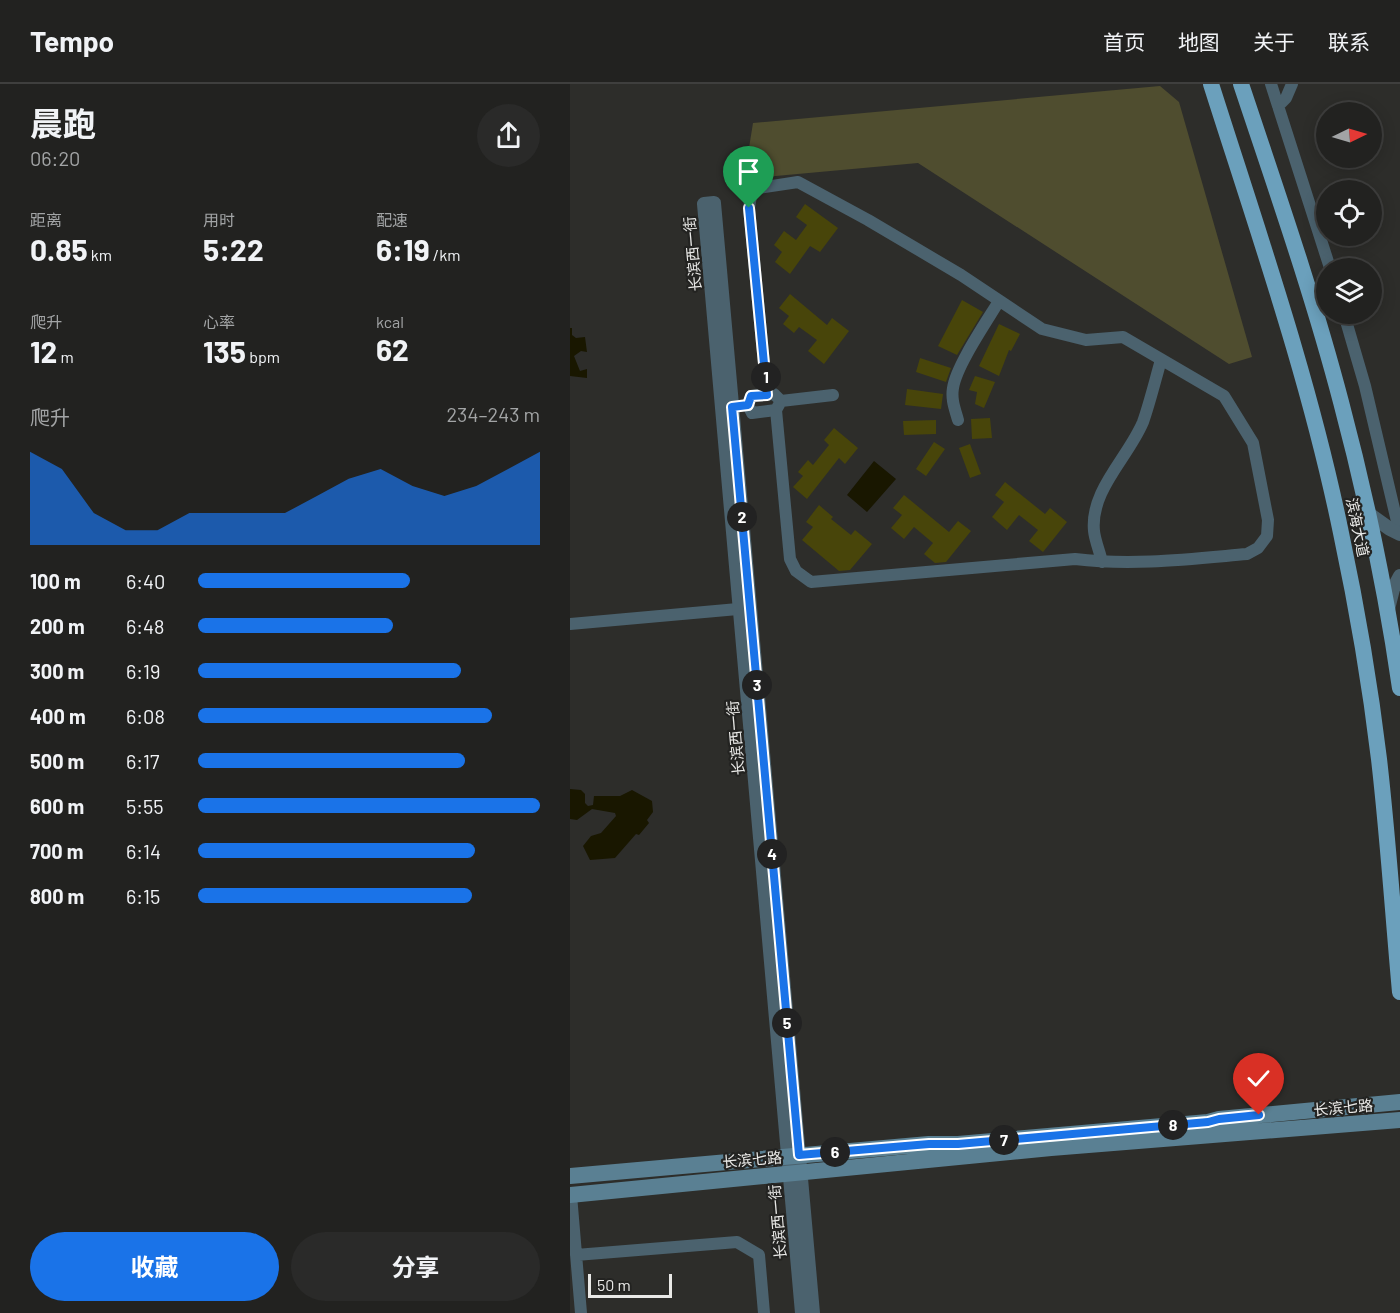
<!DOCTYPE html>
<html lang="zh">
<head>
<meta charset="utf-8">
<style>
	:root { --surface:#222220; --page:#2a2a29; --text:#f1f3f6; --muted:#a2a4a5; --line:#3f3f3e; --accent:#1a73e8 }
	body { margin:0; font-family:Barlow,"Noto Sans SC",sans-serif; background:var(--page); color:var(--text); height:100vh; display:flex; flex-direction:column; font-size:22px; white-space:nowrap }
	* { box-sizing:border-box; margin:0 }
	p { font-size:20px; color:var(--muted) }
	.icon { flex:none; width:33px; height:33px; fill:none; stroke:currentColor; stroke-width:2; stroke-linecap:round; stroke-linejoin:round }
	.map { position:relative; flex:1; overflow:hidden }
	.side { display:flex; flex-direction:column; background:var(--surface); width:570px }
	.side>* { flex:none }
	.needle { width:39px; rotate:85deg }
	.buttons { position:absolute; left:746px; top:18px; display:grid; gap:12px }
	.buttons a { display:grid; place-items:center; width:66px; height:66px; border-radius:50%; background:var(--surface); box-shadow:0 3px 15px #0003,0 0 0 2px var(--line); font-size:30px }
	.scale { position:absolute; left:18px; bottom:15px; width:84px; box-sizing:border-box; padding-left:6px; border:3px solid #e9e9e7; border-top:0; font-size:16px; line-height:21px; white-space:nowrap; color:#e9e9e7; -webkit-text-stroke:4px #232321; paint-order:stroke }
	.pin { position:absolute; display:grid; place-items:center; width:51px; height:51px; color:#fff; margin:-62px -26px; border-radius:50% 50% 50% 0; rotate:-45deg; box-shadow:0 0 6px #0007 }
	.pin .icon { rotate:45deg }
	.km { position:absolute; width:30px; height:30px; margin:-15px; border-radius:50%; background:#222; color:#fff; font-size:16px; line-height:30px; text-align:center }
	.round { display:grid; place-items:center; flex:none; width:63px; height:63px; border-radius:32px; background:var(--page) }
	.overview { display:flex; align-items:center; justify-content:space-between; height:102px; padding:0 30px }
	h1 { font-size:33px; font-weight:700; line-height:45px }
	.stats { display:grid; grid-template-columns:repeat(3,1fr); gap:9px; height:102px; padding:6px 30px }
	.stats div { display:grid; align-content:center }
	.stats b { font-size:30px; font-weight:700 }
	.stats small { font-size:16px; font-weight:400 }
	.stats p { font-size:16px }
	.chart { height:168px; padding:12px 30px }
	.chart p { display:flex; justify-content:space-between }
	.chart svg { width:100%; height:108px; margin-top:6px; fill:var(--accent); opacity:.7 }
	.cta { display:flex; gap:12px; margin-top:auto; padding:12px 30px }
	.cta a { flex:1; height:69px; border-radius:36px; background:var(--accent); color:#fff; font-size:24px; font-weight:700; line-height:69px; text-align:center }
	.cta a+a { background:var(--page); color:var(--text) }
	ul { padding:0 30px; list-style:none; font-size:20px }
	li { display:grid; grid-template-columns:96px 72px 1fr; align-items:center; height:45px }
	li i { height:15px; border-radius:8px; background:var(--accent) }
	header { display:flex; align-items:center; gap:36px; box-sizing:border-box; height:84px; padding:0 30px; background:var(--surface); border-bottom:2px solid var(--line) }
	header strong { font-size:28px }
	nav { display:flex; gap:33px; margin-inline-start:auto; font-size:21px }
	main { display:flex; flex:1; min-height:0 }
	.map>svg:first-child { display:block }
</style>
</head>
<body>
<header>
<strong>Tempo</strong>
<nav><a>首页</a><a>地图</a><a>关于</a><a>联系</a></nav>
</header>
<main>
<section class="side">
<div class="overview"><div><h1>晨跑</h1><p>06:20</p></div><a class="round"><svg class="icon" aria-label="share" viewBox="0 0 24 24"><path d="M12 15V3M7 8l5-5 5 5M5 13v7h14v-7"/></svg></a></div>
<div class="stats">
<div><p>距离</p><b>0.85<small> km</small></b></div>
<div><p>用时</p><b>5:22</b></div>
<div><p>配速</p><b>6:19<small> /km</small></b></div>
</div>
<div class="stats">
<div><p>爬升</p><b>12<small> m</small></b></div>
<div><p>心率</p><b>135<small> bpm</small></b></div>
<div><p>kcal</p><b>62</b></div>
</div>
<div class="chart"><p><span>爬升</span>234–243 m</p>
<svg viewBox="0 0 160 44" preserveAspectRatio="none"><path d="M0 44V6L10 13L20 31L30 38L40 38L50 31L60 31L70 31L80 31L90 24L100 17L110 13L120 20L130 24L140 20L150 13L160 6V44z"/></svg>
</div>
<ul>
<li><b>100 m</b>6:40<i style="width:62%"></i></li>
<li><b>200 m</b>6:48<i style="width:57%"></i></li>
<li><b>300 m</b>6:19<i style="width:77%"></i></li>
<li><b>400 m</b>6:08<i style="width:86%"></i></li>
<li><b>500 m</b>6:17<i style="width:78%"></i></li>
<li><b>600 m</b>5:55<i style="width:100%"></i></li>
<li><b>700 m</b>6:14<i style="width:81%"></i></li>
<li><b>800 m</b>6:15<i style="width:80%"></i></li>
</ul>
<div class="cta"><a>收藏</a><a>分享</a></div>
</section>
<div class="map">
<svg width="830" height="1229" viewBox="0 0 830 1229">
	<rect width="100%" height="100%" fill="#2d2d2a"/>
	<!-- green -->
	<path fill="#4f4d2f" d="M590 2 609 18 682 273 659 280 348 79 174 95 183 39Z"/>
	<!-- water -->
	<path fill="#191700" d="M0 244H2V251L6 254 15 253 17 268 11 267 4 272 10 287 17 285V294L0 292Z
		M304 377 326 395 297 428 277 411Z
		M0 705 11 706 15 710V719L18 722 23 721 24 712H50L62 706 82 717 83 728 77 736 79 739 69 751 66 750 45 774 20 776 13 762 21 752 31 749 46 732 45 729 22 725 7 736 0 735Z"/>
	<!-- building -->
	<path fill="#48450a" d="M235 120 268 144 250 168 240 162 220 190 205 178 212 168 204 161 214 147 226 156 237 141 226 133Z
		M220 210 257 241 262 234 279 247 254 280 238 267 247 256 229 243 224 249 213 240 219 232 209 224Z
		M392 216 413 228 387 271 368 262Z
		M429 240 450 250 441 267 439 266 429 292 409 282Z
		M350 274 381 284 376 298 346 288Z
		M405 292 425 298 414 324 405 320 407 308 399 306Z
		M337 305 373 310 371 325 335 321Z
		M420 334 422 354 402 355 401 335Z
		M366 336V350L334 351 333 337Z
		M264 344 288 364 275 380 269 374 237 415 223 403 233 392 228 388 238 376 243 381 259 361 254 356Z
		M364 358 375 365 356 392 346 385Z
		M400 360 411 390 400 394 389 364Z
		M435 398 475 430 480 424 497 438 473 468 459 457 468 446 449 431 437 446 422 433 434 418 425 411Z
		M334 411 379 448 388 437 401 447 376 478 365 479 354 470 363 459 344 443 334 455 321 444 332 431 323 424Z
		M249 421 263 433 261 435 281 451 285 446 302 460 280 486 269 487 232 456 243 443 236 438Z"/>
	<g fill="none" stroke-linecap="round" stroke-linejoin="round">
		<!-- minor -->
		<path stroke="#4b626e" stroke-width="12" d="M701 0 760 184
			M708 22 716 14 722 0
			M774 230 795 302 830 450
			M204 310 211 317 206 326 182 329 178 321 181 312Z
			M197 311 179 124 181 112 189 104 228 98 298 136 391 191 472 245 516 256 553 253 654 312 683 359 698 436 697 452 688 464 677 470C620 475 563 482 505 475L241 498 226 487 220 475 206 326
			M211 317 263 311
			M388 336C385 325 381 316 383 304 386 282 417 237 429 217
			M532 478C530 468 525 457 524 447 520 406 558 374 573 338 580 318 585 297 591 276
			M0 540 179 524
			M1 1111 11 1229
			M6 1171 167 1158 189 1171 194 1229"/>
		<!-- tertiary -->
		<path stroke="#4b626e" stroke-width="14" d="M799 430 820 445 830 450
			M818 525 823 505 830 492
			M232 1229 134 120 144 119 243 1229"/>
		<!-- secondary -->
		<path stroke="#5a8093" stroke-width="16" d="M0 1092 359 1060H388L638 1038 649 1035 830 1018
			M0 1111 481 1064 830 1036"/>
		<!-- trunk -->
		<path stroke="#6ba0bc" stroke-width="16" d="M641 0C688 148 740 297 771 449 787 524 800 600 809 675 818 753 823 831 830 908
			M671 0C706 105 743 211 771 318 796 412 816 507 830 604"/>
	</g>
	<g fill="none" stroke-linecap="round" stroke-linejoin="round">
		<!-- route casing -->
		<g stroke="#fff" stroke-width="12">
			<path id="route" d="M179 124 197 311 181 312 178 321 162 323 229 1071 359 1060H388L638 1038 649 1035 689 1031"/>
		</g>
		<!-- route -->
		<use href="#route" stroke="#1a73e8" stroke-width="8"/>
	</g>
	<g text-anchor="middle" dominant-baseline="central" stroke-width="4.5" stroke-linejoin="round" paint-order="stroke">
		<!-- street labels -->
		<g font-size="15" fill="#e9e9e7" stroke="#232321">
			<text transform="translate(122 170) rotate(-95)">长滨西一街</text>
			<text transform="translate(788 443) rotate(78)">滨海大道</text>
			<text transform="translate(165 654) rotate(-95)">长滨西一街</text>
			<text transform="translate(773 1023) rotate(-5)">长滨七路</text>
			<text transform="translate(182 1075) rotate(-5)">长滨七路</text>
			<text transform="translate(207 1138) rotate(-95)">长滨西一街</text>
		</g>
	</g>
</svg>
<div class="buttons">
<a><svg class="needle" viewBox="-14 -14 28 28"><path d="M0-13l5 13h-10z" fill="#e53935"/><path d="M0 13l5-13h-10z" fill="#a2a4a5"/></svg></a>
<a><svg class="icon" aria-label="locate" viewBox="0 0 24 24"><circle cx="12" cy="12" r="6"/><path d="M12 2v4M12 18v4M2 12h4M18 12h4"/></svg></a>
<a><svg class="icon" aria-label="layers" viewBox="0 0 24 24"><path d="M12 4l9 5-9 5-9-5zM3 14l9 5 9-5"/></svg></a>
</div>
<div class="scale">50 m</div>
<div class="pin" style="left:179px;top:124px;background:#1e9e55"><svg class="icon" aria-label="arrive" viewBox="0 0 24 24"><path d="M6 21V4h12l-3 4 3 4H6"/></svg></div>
<div class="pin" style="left:689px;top:1031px;background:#d93025"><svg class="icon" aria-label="check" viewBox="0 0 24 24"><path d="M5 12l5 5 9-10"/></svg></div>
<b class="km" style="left:196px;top:293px">1</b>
<b class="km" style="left:172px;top:433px">2</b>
<b class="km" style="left:187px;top:601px">3</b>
<b class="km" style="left:202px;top:770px">4</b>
<b class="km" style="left:217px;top:939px">5</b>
<b class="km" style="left:265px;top:1068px">6</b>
<b class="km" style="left:434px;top:1056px">7</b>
<b class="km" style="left:603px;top:1041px">8</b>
</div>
</main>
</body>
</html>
